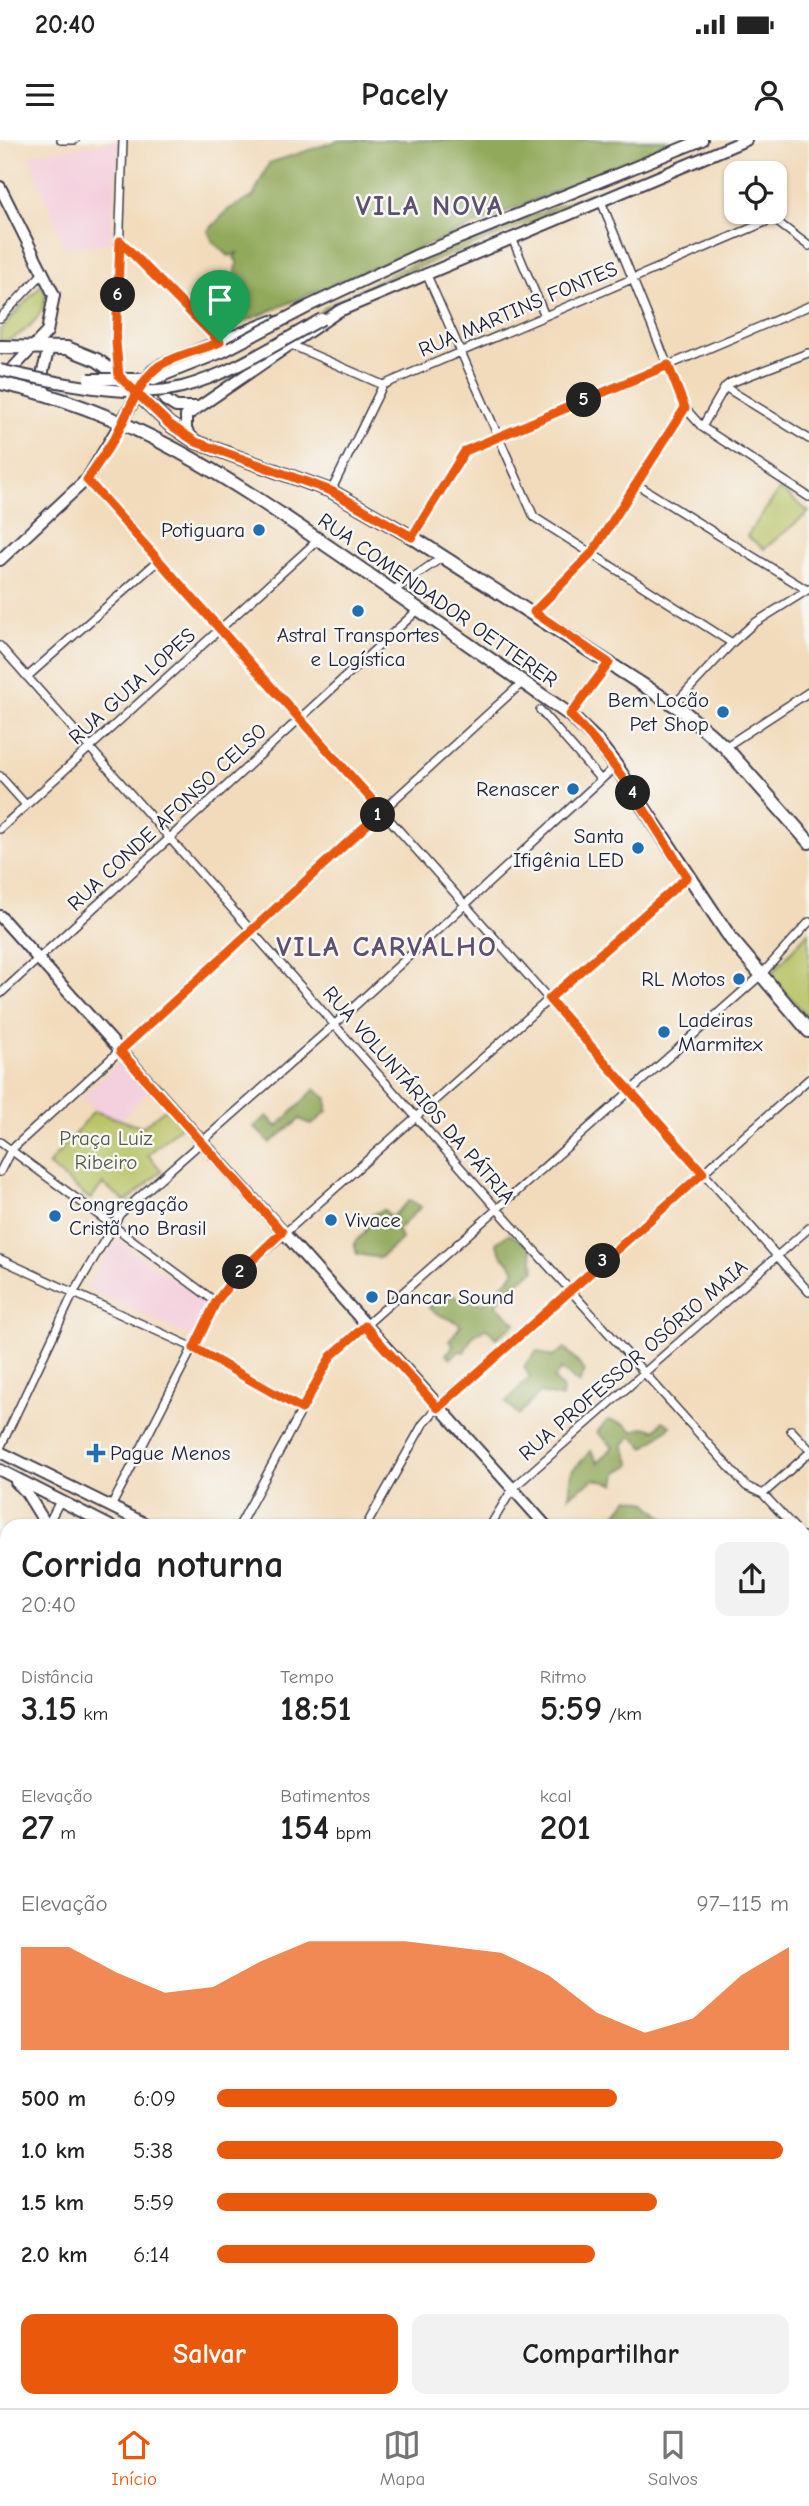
<!DOCTYPE html>
<html lang="pt">
<head>
<meta charset="utf-8">
<style>
	:root { --surface:#fff; --page:#f2f2f2; --text:#222; --muted:#767676; --line:#e0e0e0; --accent:#ea580c }
	body { margin:0; font-family:"Comic Neue",sans-serif; background:var(--page); color:var(--text); height:100vh; display:flex; flex-direction:column; font-size:26px; white-space:nowrap }
	* { box-sizing:border-box; margin:0 }
	p { font-size:23px; color:var(--muted) }
	.icon { flex:none; width:38px; height:38px; fill:none; stroke:currentColor; stroke-width:2; stroke-linecap:round; stroke-linejoin:round }
	.map { position:relative; flex:1; overflow:hidden }
	.side { position:absolute; left:0px; top:1379px; width:810px; height:889px; display:flex; flex-direction:column; background:var(--surface); border-radius:21px 21px 0 0; box-shadow:0 2px 5px #0004 }
	.side>* { flex:none }
	.controls { position:absolute; left:724px; top:21px; display:grid; gap:14px }
	.controls a { display:grid; place-items:center; width:63px; height:63px; border-radius:14px; background:var(--surface); box-shadow:0 2px 5px #0004; font-size:35px }
	.pin { position:absolute; display:grid; place-items:center; width:60px; height:60px; color:#fff; margin:-72px -30px; border-radius:50% 50% 50% 0; rotate:-45deg; box-shadow:0 0 7px #0007 }
	.pin .icon { rotate:45deg }
	.km { position:absolute; width:35px; height:35px; margin:-18px; border-radius:50%; background:#222; color:#fff; font-size:19px; line-height:35px; text-align:center }
	.round { display:grid; place-items:center; flex:none; width:74px; height:74px; border-radius:14px; background:var(--page) }
	.overview { display:flex; align-items:center; justify-content:space-between; height:119px; padding:0 21px }
	h1 { font-size:38px; font-weight:600; line-height:52px }
	.stats { display:grid; grid-template-columns:repeat(3,1fr); gap:10px; height:119px; padding:7px 21px }
	.stats div { display:grid; align-content:center }
	.stats b { font-size:35px; font-weight:600 }
	.stats small { font-size:19px; font-weight:400 }
	.stats p { font-size:19px }
	.chart { height:196px; padding:14px 21px }
	.chart p { display:flex; justify-content:space-between }
	.chart svg { width:100%; height:126px; margin-top:7px; fill:var(--accent); opacity:.7 }
	.cta { display:flex; gap:14px; margin-top:auto; padding:14px 21px }
	.cta a { flex:1; height:80px; border-radius:14px; background:var(--accent); color:#fff; font-size:28px; font-weight:600; line-height:80px; text-align:center }
	.cta a+a { background:var(--page); color:var(--text) }
	ul { padding:0 21px; list-style:none; font-size:23px }
	li { display:grid; grid-template-columns:112px 84px 1fr; align-items:center; height:52px }
	li i { height:18px; border-radius:9px; background:var(--accent) }
	.status { display:flex; justify-content:space-between; align-items:center; height:49px; padding:0 35px; background:var(--surface); direction:ltr }
	.status svg { height:19px; fill:currentColor }
	header { display:flex; justify-content:space-between; align-items:center; height:91px; padding:0 21px; background:var(--surface); font-size:32px; font-weight:600 }
	.tab-bar { display:flex; justify-content:space-around; align-items:center; height:98px; border-top:2px solid var(--line); background:var(--surface); font-size:19px; color:var(--muted) }
	.tab-bar a { display:grid; justify-items:center; gap:4px }
	.tab-bar .selected { color:var(--accent) }
	.map>svg:first-child { display:block }
</style>
</head>
<body>
<div class="status"><b>20:40</b><svg viewBox="0 0 49 12"><path d="M0 12V9h3v3zM5 12V6h3v6zM10 12V3h3v9zM15 12V0h3v12zM26 1h20v11H26zM47 4h2v5h-2z"/></svg></div>
<header><svg class="icon" aria-label="menu" viewBox="0 0 24 24"><path d="M4 6h16M4 12h16M4 18h16"/></svg>Pacely<svg class="icon" aria-label="person" viewBox="0 0 24 24"><circle cx="12" cy="8" r="4"/><path d="M4 21q1-7 8-7t8 7"/></svg></header>
<div class="map">
<svg width="809" height="2268" viewBox="0 0 809 2268">
	<rect width="100%" height="100%" fill="#f6f6f2"/>
	<filter id="ink" filterUnits="userSpaceOnUse"><feTurbulence type="fractalNoise" baseFrequency=".0143" numOctaves="2"/><feDisplacementMap in="SourceGraphic" scale="14" xChannelSelector="R" yChannelSelector="G"/><feConvolveMatrix kernelMatrix="1 2 1 2 8 2 1 2 1" color-interpolation-filters="sRGB"/></filter>
	<filter id="wash" filterUnits="userSpaceOnUse"><feTurbulence type="fractalNoise" baseFrequency=".00686" numOctaves="4" result="noise"/><feDisplacementMap in="SourceGraphic" scale="28" xChannelSelector="R" yChannelSelector="G"/><feGaussianBlur stdDeviation="1.57" result="paint"/><feColorMatrix in="noise" values="0 0 0 0 0 0 0 0 0 0 0 0 0 0 0 0 0 1.4 0 .05"/><feComposite in="paint" operator="in"/></filter>
	<g filter="url(#wash)">
		<rect width="100%" height="100%" fill="#f2dbbb"/>
		<!-- built -->
		<path fill="#f4cfdd" d="M119 1 110 103 64 108 30 14Z
			M121 921 148 952 114 987 82 957Z
			M116 1099 207 1164 193 1198 86 1148Z"/>
		<!-- green -->
		<path fill="#b7c365" stroke="#6c7250" stroke-width="2" d="M590 53 591 58 399 135 310 179 325 167 397 131Z
			M42 144C55 169 22 199 0 202V190Z
			M780 349 809 372 764 409 747 396Z
			M809 791V878L770 835Z
			M166 968 182 985 148 1015 162 1031 126 1062 103 1044 90 1059 48 1025 94 971 142 987Z"/>
		<!-- forest -->
		<path fill="#91a95a" stroke="#5a664a" stroke-width="2" d="M340 0H667L663 6 222 191 220 187 238 122 234 118 237 113 229 116 213 102 208 91 229 69 253 57 269 23Z
			M315 949 327 959V971L312 985 300 979 270 1003 254 987 267 976 277 987Z
			M410 1060 421 1067 397 1090 402 1099 380 1118 357 1114 354 1103 365 1092 373 1074 384 1070 392 1077Z
			M509 1094 530 1106 535 1130 505 1152 496 1165 516 1183 496 1198 486 1188 472 1197 464 1212 459 1211 451 1218 446 1214 454 1206 449 1201 461 1185C450 1177 440 1178 429 1168L442 1153 484 1164C492 1152 511 1141 515 1129L501 1114 496 1103Z
			M565 1208 585 1231 579 1244 561 1229 554 1239 563 1249 562 1258 540 1253 518 1275 506 1262 530 1237 524 1227 537 1211 552 1217Z
			M608 1280 624 1284 633 1291 645 1287 655 1290 663 1281 671 1286 645 1308 632 1296 623 1305 631 1324 617 1333 615 1344 594 1339 569 1356 572 1331 591 1311 598 1323 613 1307 597 1292Z
			M629 1358 646 1362 669 1382 682 1386H631L616 1374Z"/>
	</g>
	<g filter="url(#ink)">
		<g fill="none" stroke-linecap="round" stroke-linejoin="round">
			<!-- street casing -->
			<g stroke="#413e4e" stroke-width="10">
				<path id="street" d="M61 0H75
					M601 61 685 268 702 287 809 357
					M764 72 809 106
					M512 98 545 176
					M120 101 220 202
					M426 133 534 377 732 503
					M0 178 44 132
					M289 204 383 245
					M119 235 116 202 123 0
					M725 247 809 299
					M702 287 725 247 730 243 808 213
					M87 339 809 1152
					M636 344 807 450
					M331 351 383 245 775 78
					M412 397 465 311 809 166
					M393 451 444 416
					M534 472 592 413 685 268
					M0 506 498 1070 746 1346 763 1354 793 1386
					M27 537 159 420
					M674 565 732 503 753 484 809 449
					M540 570 601 640
					M570 575 609 523
					M725 607 809 552
					M0 636 26 665
					M0 689 318 400
					M0 854 419 469
					M0 1002 216 1162
					M0 1032 11 1010 523 542
					M0 1119 194 1208 302 1269
					M791 1290 809 1309
					M0 1308 74 1152 120 1074 334 885 616 626
					M763 1354 809 1313
					M111 1367 216 1162 234 1138 687 737
					M47 1386 60 1361
					M239 1386 331 1216 760 836 809 782
					M366 1386 423 1284 438 1267 809 939
					M490 1386 513 1348 809 1088
					M803 1396 809 1402
					M0 1480 7 1466
					M0 1496 7 1499
					M803 1502 809 1497
					M0 1621 7 1624
					M0 1724 7 1727
					M803 1787 809 1795
					M0 1805 7 1798
					M803 1985 809 1981
					M219 2261 224 2268
					M332 2261 336 2268
					M598 2261 602 2268
					M480 2267 489 2261
					M240 2268 253 2261
					M806 2268 809 2266"/>
			</g>
			<!-- secondary casing -->
			<g stroke="#413e4e" stroke-width="14">
				<path id="secondary" d="M0 47 54 155 47 192 0 242
					M300 170 415 116 702 0
					M163 230 159 240 165 260 176 267H197
					M46 254 40 243 49 207
					M194 300 186 290V276L339 171 746 0
					M0 420 87 339 152 231 162 224 272 181
					M0 776 546 1386
					M0 1312 150 1386
					M0 1330 110 1386
					M16 1342 26 1352 47 1386
					M803 1573 809 1579
					M803 1624 809 1620
					M803 1675H809
					M803 2095 809 2104"/>
			</g>
			<!-- primary casing -->
			<g stroke="#413e4e" stroke-width="16">
				<path id="primary" d="M0 207 67 208 97 220 119 236 169 284 196 302 331 351 412 397 682 570 725 607 809 702
					M0 243C134 271 237 344 348 420 422 471 496 523 570 575L596 600 616 626 731 799 809 891
					M803 1751 809 1750
					M803 1766 809 1765
					M0 2022 7 2020
					M0 2038 7 2036
					M0 2072 7 2069
					M7 2083 1 2101 7 2137
					M0 2211 7 2258
					M23 2261 24 2268"/>
			</g>
			<!-- street -->
			<use href="#street" stroke="#fff" stroke-width="7"/>
			<!-- secondary -->
			<use href="#secondary" stroke="#fff" stroke-width="10"/>
			<!-- primary -->
			<use href="#primary" stroke="#fff" stroke-width="12"/>
			<!-- rail -->
			<path stroke="#22223b" stroke-width="2.5" stroke-dasharray="10 5" stroke-linecap="butt" d="M803 1724H809
				M0 1853 7 1849"/>
			<!-- secondary-bridge casing -->
			<g stroke="#413e4e" stroke-width="14" stroke-linecap="butt">
				<path id="secondary-bridge" d="M0 230C48 241 134 260 182 247 231 234 278 203 322 179
					M89 239H154L222 212 308 167"/>
			</g>
			<!-- secondary-bridge -->
			<use href="#secondary-bridge" stroke="#fff" stroke-width="10"/>
		</g>
	</g>
	<g fill="none" stroke-linecap="round" stroke-linejoin="round" filter="url(#ink)">
		<!-- route casing -->
		<g stroke="#fff" stroke-width="14">
			<path id="route" d="M220 202C201 210 176 215 159 226 138 241 127 277 114 299 105 313 96 326 87 340L382 671 120 911 282 1092 234 1138 216 1162 194 1208 302 1269 331 1216 365 1186 438 1268 703 1033 549 859 687 737C651 681 618 622 570 575L609 523 534 472 592 413 685 268 668 225 465 311 412 397 331 351 196 302 169 284 119 236 116 202 120 101 220 202"/>
		</g>
		<!-- route -->
		<use href="#route" stroke="#ea580c" stroke-width="9"/>
	</g>
	<!-- markers -->
	<g fill="#1f6fb2" stroke="#f6f6f2" stroke-width="2.5">
		<circle cx="259" cy="390" r="7"/>
		<circle cx="358" cy="471" r="7"/>
		<circle cx="723" cy="572" r="7"/>
		<circle cx="573" cy="649" r="7"/>
		<circle cx="638" cy="708" r="7"/>
		<circle cx="739" cy="839" r="7"/>
		<circle cx="664" cy="892" r="7"/>
		<circle cx="55" cy="1076" r="7"/>
		<circle cx="331" cy="1080" r="7"/>
		<circle cx="372" cy="1157" r="7"/>
		<path d="M92.5 1302.5h7v7h7v7h-7v7h-7v-7h-7v-7h7z"/>
	</g>
	<g text-anchor="middle" dominant-baseline="central" stroke-width="5" stroke-linejoin="round" paint-order="stroke">
		<!-- street labels -->
		<g font-size="21" fill="#22223b" stroke="#f6f6f2">
			<text transform="translate(518 169) rotate(-23)">RUA MARTINS FONTES</text>
			<text transform="translate(438 460) rotate(35)">RUA COMENDADOR OETTERER</text>
			<text transform="translate(132 546) rotate(-42)">RUA GUIA LOPES</text>
			<text transform="translate(167 677) rotate(-43)">RUA CONDE AFONSO CELSO</text>
			<text transform="translate(419 955) rotate(49)">RUA VOLUNTÁRIOS DA PÁTRIA</text>
			<text transform="translate(633 1220) rotate(-41)">RUA PROFESSOR OSÓRIO MAIA</text>
		</g>
		<!-- poi labels -->
		<g font-size="21" fill="#22223b" stroke="#f6f6f2" text-anchor="end">
			<text x="245" y="390">Potiguara</text>
			<text x="358" y="495" text-anchor="middle">Astral Transportes<tspan x="358" dy="24">e Logística</tspan></text>
			<text x="709" y="560">Bem Locão<tspan x="709" dy="24">Pet Shop</tspan></text>
			<text x="559" y="649">Renascer</text>
			<text x="624" y="696">Santa<tspan x="624" dy="24">Ifigênia LED</tspan></text>
			<text x="725" y="839">RL Motos</text>
			<text x="678" y="880" text-anchor="start">Ladeiras<tspan x="678" dy="24">Marmitex</tspan></text>
			<text x="69" y="1064" text-anchor="start">Congregação<tspan x="69" dy="24">Cristã no Brasil</tspan></text>
			<text x="345" y="1080" text-anchor="start">Vivace</text>
			<text x="386" y="1157" text-anchor="start">Dancar Sound</text>
			<text x="110" y="1313" text-anchor="start">Pague Menos</text>
		</g>
		<!-- park labels -->
		<g font-size="21" fill="#565a4a" stroke="#f6f6f2">
			<text x="106" y="998">Praça Luiz<tspan x="106" dy="24">Ribeiro</tspan></text>
		</g>
		<!-- district labels -->
		<g font-size="28" font-weight="bold" letter-spacing="2" fill="#5d4f70" stroke="#f6f6f2">
			<text x="430" y="66">VILA NOVA</text>
			<text x="387" y="807">VILA CARVALHO</text>
		</g>
	</g>
</svg>
<div class="controls">
<a><svg class="icon" aria-label="locate" viewBox="0 0 24 24"><circle cx="12" cy="12" r="6"/><path d="M12 2v4M12 18v4M2 12h4M18 12h4"/></svg></a>
</div>
<div class="pin" style="left:220px;top:202px;background:#1e9e55"><svg class="icon" aria-label="arrive" viewBox="0 0 24 24"><path d="M6 21V4h12l-3 4 3 4H6"/></svg></div>
<b class="km" style="left:378px;top:675px">1</b>
<b class="km" style="left:240px;top:1132px">2</b>
<b class="km" style="left:603px;top:1121px">3</b>
<b class="km" style="left:633px;top:653px">4</b>
<b class="km" style="left:584px;top:260px">5</b>
<b class="km" style="left:118px;top:155px">6</b>
<section class="side">
<div class="overview"><div><h1>Corrida noturna</h1><p>20:40</p></div><a class="round"><svg class="icon" aria-label="share" viewBox="0 0 24 24"><path d="M12 15V3M7 8l5-5 5 5M5 13v7h14v-7"/></svg></a></div>
<div class="stats">
<div><p>Distância</p><b>3.15<small> km</small></b></div>
<div><p>Tempo</p><b>18:51</b></div>
<div><p>Ritmo</p><b>5:59<small> /km</small></b></div>
</div>
<div class="stats">
<div><p>Elevação</p><b>27<small> m</small></b></div>
<div><p>Batimentos</p><b>154<small> bpm</small></b></div>
<div><p>kcal</p><b>201</b></div>
</div>
<div class="chart"><p><span>Elevação</span>97–115 m</p>
<svg viewBox="0 0 160 44" preserveAspectRatio="none"><path d="M0 44V8L10 8L20 17L30 24L40 22L50 13L60 6L70 6L80 6L90 8L100 10L110 18L120 31L130 38L140 33L150 18L160 8V44z"/></svg>
</div>
<ul>
<li><b>500 m</b>6:09<i style="width:70%"></i></li>
<li><b>1.0 km</b>5:38<i style="width:99%"></i></li>
<li><b>1.5 km</b>5:59<i style="width:77%"></i></li>
<li><b>2.0 km</b>6:14<i style="width:66%"></i></li>
</ul>
<div class="cta"><a>Salvar</a><a>Compartilhar</a></div>
</section>
</div>
<nav class="tab-bar">
<a class="selected"><svg class="icon" aria-label="home" viewBox="0 0 24 24"><path d="M3 11l9-7 9 7M6 9v11h12V9"/></svg>Início</a>
<a><svg class="icon" aria-label="map" viewBox="0 0 24 24"><path d="M3 6l6-2 6 2 6-2v14l-6 2-6-2-6 2zM9 4v14M15 6v14"/></svg>Mapa</a>
<a><svg class="icon" aria-label="saved" viewBox="0 0 24 24"><path d="M7 4h10v16l-5-4-5 4z"/></svg>Salvos</a>
</nav>
</body>
</html>
